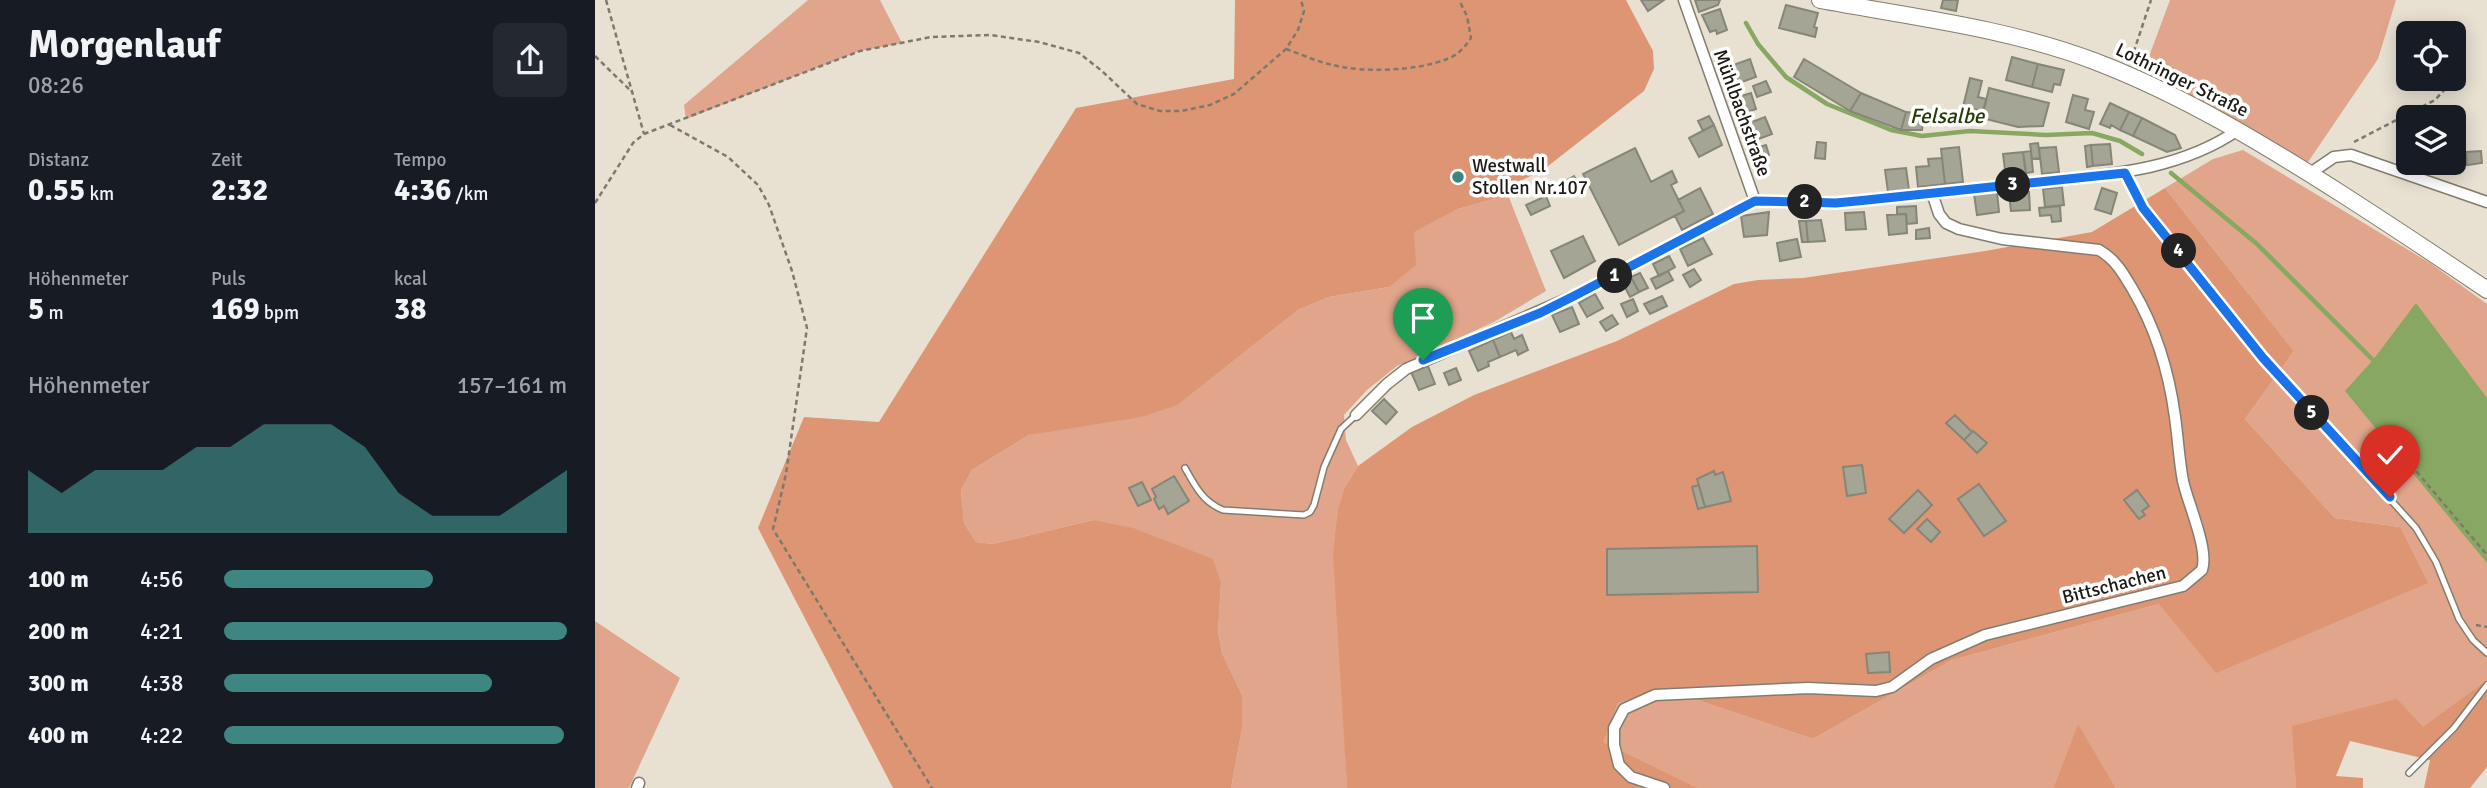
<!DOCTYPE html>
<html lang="de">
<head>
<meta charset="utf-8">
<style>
	:root { --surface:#171b24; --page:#242831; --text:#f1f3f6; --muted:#9ea1a6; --accent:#3e8682 }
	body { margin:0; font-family:Signika,sans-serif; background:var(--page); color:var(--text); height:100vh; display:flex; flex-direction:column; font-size:26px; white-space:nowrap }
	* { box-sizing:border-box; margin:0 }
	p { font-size:23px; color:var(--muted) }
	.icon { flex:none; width:38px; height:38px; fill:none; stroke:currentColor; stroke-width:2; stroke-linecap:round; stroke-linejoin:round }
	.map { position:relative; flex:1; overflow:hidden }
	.sheet { display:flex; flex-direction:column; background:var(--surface); width:595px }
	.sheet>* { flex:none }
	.controls { position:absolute; left:1801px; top:21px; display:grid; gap:14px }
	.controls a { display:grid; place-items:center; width:70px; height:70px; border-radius:10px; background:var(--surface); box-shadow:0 4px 18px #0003; font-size:35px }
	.pin { position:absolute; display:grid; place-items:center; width:60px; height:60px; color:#fff; margin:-72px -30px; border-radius:50% 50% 50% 0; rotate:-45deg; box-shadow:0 0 7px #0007 }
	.pin .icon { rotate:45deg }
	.km { position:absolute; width:35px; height:35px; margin:-18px; border-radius:50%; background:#222; color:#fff; font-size:19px; line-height:35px; text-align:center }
	.round { display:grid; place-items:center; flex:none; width:74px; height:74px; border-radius:10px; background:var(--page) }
	.head { display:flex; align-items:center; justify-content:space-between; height:119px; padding:0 28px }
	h1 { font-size:38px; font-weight:800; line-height:52px }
	.figures { display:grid; grid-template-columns:repeat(3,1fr); gap:10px; height:119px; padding:7px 28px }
	.figures div { display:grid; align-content:center }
	.figures b { font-size:30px; font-weight:800 }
	.figures small { font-size:19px; font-weight:400 }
	.figures p { font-size:19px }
	.chart { height:196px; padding:14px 28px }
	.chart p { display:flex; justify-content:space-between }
	.chart svg { width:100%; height:126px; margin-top:7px; fill:var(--accent); opacity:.7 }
	ul { padding:0 28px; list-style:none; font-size:23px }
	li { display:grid; grid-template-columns:112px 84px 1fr; align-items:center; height:52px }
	li i { height:18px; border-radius:9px; background:var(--accent) }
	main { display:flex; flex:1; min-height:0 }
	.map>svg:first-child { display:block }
</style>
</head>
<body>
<main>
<section class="sheet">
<div class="head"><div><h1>Morgenlauf</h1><p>08:26</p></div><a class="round"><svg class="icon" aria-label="share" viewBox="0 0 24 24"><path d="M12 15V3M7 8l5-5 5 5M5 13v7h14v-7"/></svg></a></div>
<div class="figures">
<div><p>Distanz</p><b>0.55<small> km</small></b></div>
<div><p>Zeit</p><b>2:32</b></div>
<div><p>Tempo</p><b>4:36<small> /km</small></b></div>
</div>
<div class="figures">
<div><p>Höhenmeter</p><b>5<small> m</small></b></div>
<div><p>Puls</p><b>169<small> bpm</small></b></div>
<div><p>kcal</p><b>38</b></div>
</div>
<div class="chart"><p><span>Höhenmeter</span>157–161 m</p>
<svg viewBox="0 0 160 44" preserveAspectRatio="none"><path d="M0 44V22L10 30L20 22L30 22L40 22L50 14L60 14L70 6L80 6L90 6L100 14L110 30L120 38L130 38L140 38L150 30L160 22V44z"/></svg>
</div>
<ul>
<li><b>100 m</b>4:56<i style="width:61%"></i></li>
<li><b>200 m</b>4:21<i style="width:100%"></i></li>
<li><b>300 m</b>4:38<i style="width:78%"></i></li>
<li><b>400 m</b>4:22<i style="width:99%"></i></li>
</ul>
</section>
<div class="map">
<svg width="1892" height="788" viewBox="0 0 1892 788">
	<rect width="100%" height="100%" fill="#e8e1d2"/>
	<!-- green -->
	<path fill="#e0a58a" d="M213 0H285L307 43 265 51 91 119 89 105Z
		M1575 0H1801L1783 59 1713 162 1549 70Z
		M1648 150 1835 263 1892 304V680L1828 728 1698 726 1701 788H1521L1483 725 1458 788H1101L1007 742 1023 703 1070 689 1218 739 1357 660 1564 604 1805 527 1740 518 1650 419 1699 351 1570 188 1618 159Z
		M913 195 951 291 899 322 802 366 772 390 749 415 751 440 763 466 750 487 749 723 752 788H636L647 729V695L627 653 623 631 626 583 498 520 398 544 381 542 369 523 366 490 377 470 434 435 583 405 703 310 734 297 794 287 818 232 863 209Z
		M0 621 85 678 34 788H0Z"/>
	<!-- forest -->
	<path fill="#de9573" d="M640 0H1031L1058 51 1059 69 1049 91 948 170 919 184 913 195 863 209 819 232 821 265 794 287 734 297 703 310 583 405 546 417 434 435 377 470 366 490 369 523 381 542 398 544 498 520 538 528 618 559 626 583 623 631 627 653 647 695V729L636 788H298L163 528 209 417 284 422 481 108 639 79Z
		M1570 188 1699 351 1650 419 1740 518 1805 527 1833 583 1621 673 1564 604 1357 660 1218 739 1070 689 1023 703 1008 742 1102 788H752L738 554 743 510 750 487 763 466 817 427 879 395 1022 341 1139 284 1163 280 1208 278 1390 251 1497 232Z
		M1892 680V767L1875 788H1829L1835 760 1755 741 1741 776 1768 778V788H1701L1697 726 1802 699 1828 727Z
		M1483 724 1521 788H1458Z"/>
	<!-- water -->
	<path fill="#88a762" d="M1821 303 1892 398V563L1750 391 1778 360Z"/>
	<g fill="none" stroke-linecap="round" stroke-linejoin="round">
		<!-- stream -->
		<path stroke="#88a762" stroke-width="4.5" d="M1151 23 1163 44 1191 77 1232 104 1296 130 1327 136 1375 131 1451 135 1497 133 1525 141 1547 154
			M1576 173 1662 244 1781 363"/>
	</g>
	<!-- building -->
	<path fill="#a5a596" stroke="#868678" stroke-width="2" d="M1046 0H1069L1053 11Z
		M1100 0H1125L1123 5 1104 12Z
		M1348 0H1363L1361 11 1346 8Z
		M1191 5 1223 13 1219 27 1222 28 1220 37 1184 28Z
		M1125 9 1132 30 1122 34 1121 30 1115 32 1107 15Z
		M1417 57 1443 64 1437 87 1411 80Z
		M1155 59 1161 77 1133 87 1127 69Z
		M1209 59 1266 93 1255 111 1199 77Z
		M1443 64 1469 70 1465 85 1459 84 1457 92 1437 87Z
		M1375 78 1387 81 1383 97 1391 99 1388 111 1368 107Z
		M1171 81 1176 92 1162 97 1158 86Z
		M1394 88 1454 103 1448 126 1423 127 1387 118Z
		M1156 93 1161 109 1143 115 1137 99Z
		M1266 93 1311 112 1306 130 1255 111Z
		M1478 95 1493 99 1490 110 1499 112 1494 129 1471 122Z
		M1515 103 1534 112 1525 130 1516 125 1515 128 1505 124Z
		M1311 112 1329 114 1327 130H1306Z
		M1534 112 1547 118 1538 136 1525 130Z
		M1114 116 1119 125 1108 131 1103 121Z
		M1170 117 1177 134 1156 142 1149 125Z
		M1547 118 1580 135 1586 148 1572 152 1538 136Z
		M1119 125 1127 145 1104 157 1094 138Z
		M1222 142 1231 143 1230 159 1220 158Z
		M1443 143 1445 158 1437 159 1435 144Z
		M1515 144 1517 164 1498 166 1496 145Z
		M1171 145 1174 155 1163 161 1158 149Z
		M1496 145 1498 166 1492 167 1490 146Z
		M1364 147 1368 182 1350 184 1346 149Z
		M1461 147 1464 172 1447 174 1444 148Z
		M1040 148 1056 182 1077 171 1082 182 1076 185 1089 211 1024 245 988 174Z
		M1436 151 1438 172 1431 173 1428 152Z
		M1886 151 1887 163 1872 165 1871 152Z
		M1428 152 1431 176 1411 178 1408 154Z
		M1347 158 1350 184 1323 187 1321 167 1334 166 1333 159Z
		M1311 168 1314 190 1293 192 1290 170Z
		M979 176 985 186 974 192 969 182Z
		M1467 187 1469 205 1450 207 1448 189Z
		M1105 188 1118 214 1087 230 1080 216 1089 211 1083 200Z
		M1507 188 1522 193 1516 214 1500 209Z
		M1402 192 1404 212 1382 215 1379 194Z
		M1434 192 1435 210 1416 211 1414 194Z
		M951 196 955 206 936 215 931 205Z
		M1321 206 1322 223 1312 224 1311 214H1302V207Z
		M1465 206 1466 221 1457 222 1456 215 1445 216 1444 208Z
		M1174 212 1172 235 1149 237 1146 216Z
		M1269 212 1271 229 1251 230 1250 213Z
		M1311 214 1312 233 1294 235 1292 215Z
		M1226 220 1230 241 1213 242 1211 221Z
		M1204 221H1211L1213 242H1207Z
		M1334 228 1335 238 1321 239V230Z
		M988 236 1000 261 969 278 956 251Z
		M1108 238 1117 254 1093 266 1085 249Z
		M1202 239 1206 257 1185 261 1182 243Z
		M1074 256 1080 267 1064 276 1058 264Z
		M1099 269 1106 280 1095 287 1088 275Z
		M1073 271 1078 280 1061 289 1056 279Z
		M1045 273 1053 288 1044 292 1036 277Z
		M1036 277 1044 292 1035 297 1027 282Z
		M1000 294 1008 308 992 317 984 303Z
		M1067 296 1072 306 1055 314 1049 304Z
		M1038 299 1043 311 1032 317 1026 304Z
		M977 307 984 324 965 332 957 315Z
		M1017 315 1023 324 1011 331 1005 322Z
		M916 332 919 339 927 335 933 350 923 355 921 350 905 357 898 340Z
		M898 340 905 357 893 362 894 366 883 371 874 351Z
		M833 366 840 384 824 390 816 372Z
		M861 368 866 380 854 385 849 373Z
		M789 399 802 412 791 424 777 411Z
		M1360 415 1377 432 1369 440 1351 423Z
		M1378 431 1392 443 1382 453 1369 440Z
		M1267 465 1271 493 1252 496 1248 467Z
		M1119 471 1120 475 1128 472 1136 501 1110 507 1102 479Z
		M579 476 594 501 573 514 569 506 564 509 559 499 561 497 557 489Z
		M547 482 556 500 543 506 534 488Z
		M1384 484 1411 521 1389 536 1363 499Z
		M1104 485 1110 507 1103 509 1097 487Z
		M1323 490 1337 505 1309 533 1294 519Z
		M1542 490 1554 506 1547 511 1550 515 1544 519 1529 500Z
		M1332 519 1345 532 1336 542 1322 529Z
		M1162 546 1163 592 1012 595V549Z
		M1294 652 1295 672 1273 673 1271 654Z"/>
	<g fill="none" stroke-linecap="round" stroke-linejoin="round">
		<!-- lane casing -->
		<g stroke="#837d6f" stroke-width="8">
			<path id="lane" d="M1530 173 1548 208 1668 358 1821 528 1841 562 1864 619 1878 640 1892 653
				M590 468C600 486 608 502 628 510L709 515 715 512 719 505 729 467 746 429 761 415
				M1814 773 1859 728 1892 685"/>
		</g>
		<!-- street casing -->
		<g stroke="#837d6f" stroke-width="13">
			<path id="street" d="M1089 0 1160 201
				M1714 174 1739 157 1756 155 1892 202
				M761 415 792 384 811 369 981 295 1160 201 1241 203 1272 200C1327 194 1382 188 1437 183 1508 175 1582 172 1643 130
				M42 788 44 783
				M1069 788 1036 777 1024 765 1019 745V728L1029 709 1060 695 1213 688 1281 691 1297 687 1336 659 1390 635 1588 586 1607 570C1614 549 1593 504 1588 481 1584 460 1583 438 1580 417 1574 372 1561 329 1538 290 1528 273 1521 260 1504 250L1407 239 1364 229 1351 223 1344 214 1337 193"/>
		</g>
		<!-- secondary casing -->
		<g stroke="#837d6f" stroke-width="18">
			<path id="secondary" d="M1225 0C1316 17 1412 28 1499 61 1588 95 1670 145 1750 196 1798 227 1845 258 1892 290"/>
		</g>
		<!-- path -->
		<path stroke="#7e796f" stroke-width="2.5" stroke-dasharray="5 3.5" stroke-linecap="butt" d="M11 0 49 134
			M691 49C706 54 722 62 738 65 767 73 823 71 852 59 863 55 869 48 876 38L872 16 864 0
			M0 56 38 93
			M1536 60 1556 0
			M75 125 133 157 163 185 174 205 197 271 212 328 191 474 178 529 337 788
			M1759 142 1840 100 1860 78
			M0 203 38 143 49 134 265 51 336 37 395 35 444 42 484 53 507 71 542 104 565 111H586L615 105 639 94 691 49 703 30 709 11 706 0
			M1816 465 1892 555
			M1881 625 1892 627"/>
		<!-- lane -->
		<use href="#lane" stroke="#fff" stroke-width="5"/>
		<!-- street -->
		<use href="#street" stroke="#fff" stroke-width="10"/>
		<!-- secondary -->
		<use href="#secondary" stroke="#fff" stroke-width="16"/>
	</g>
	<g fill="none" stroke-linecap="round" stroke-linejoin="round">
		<!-- route casing -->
		<g stroke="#fff" stroke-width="14">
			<path id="route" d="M828 360 945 313 981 295 1160 201 1241 203 1272 200 1530 173 1548 208 1668 358 1795 497"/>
		</g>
		<!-- route -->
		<use href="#route" stroke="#1a73e8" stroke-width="9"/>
	</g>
	<!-- markers -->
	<circle fill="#3e8682" stroke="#fff" stroke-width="2.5" cx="863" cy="177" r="7"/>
	<g text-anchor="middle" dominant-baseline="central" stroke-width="7" stroke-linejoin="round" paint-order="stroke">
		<!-- street labels -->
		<g font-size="19" fill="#1c1a14" stroke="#fff">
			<text transform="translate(1587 80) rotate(26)">Lothringer Straße</text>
			<text transform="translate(1147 113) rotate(70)">Mühlbachstraße</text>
			<text transform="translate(1519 585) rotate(-14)">Bittschachen</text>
		</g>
		<!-- poi labels -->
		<g font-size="19" fill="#1c1a14" stroke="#fff" text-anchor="start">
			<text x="877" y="166">Westwall<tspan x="877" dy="22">Stollen Nr.107</tspan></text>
		</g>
		<!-- water labels -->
		<g font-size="21" font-style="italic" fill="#273a06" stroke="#fff">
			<text x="1352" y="116">Felsalbe</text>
		</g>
	</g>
</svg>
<div class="controls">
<a><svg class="icon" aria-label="locate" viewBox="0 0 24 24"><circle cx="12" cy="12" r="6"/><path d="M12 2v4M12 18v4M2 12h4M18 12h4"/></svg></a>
<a><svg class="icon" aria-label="layers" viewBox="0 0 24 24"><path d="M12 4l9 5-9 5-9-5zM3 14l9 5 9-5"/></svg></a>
</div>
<div class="pin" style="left:828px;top:360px;background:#1e9e55"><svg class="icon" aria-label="arrive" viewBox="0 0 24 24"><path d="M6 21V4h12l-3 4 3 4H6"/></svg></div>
<div class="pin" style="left:1795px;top:497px;background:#d93025"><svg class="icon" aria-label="check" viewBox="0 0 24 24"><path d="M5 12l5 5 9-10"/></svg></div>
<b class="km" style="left:1020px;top:276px">1</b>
<b class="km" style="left:1210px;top:202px">2</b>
<b class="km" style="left:1418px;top:185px">3</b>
<b class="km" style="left:1584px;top:251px">4</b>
<b class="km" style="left:1717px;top:413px">5</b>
</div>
</main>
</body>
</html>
